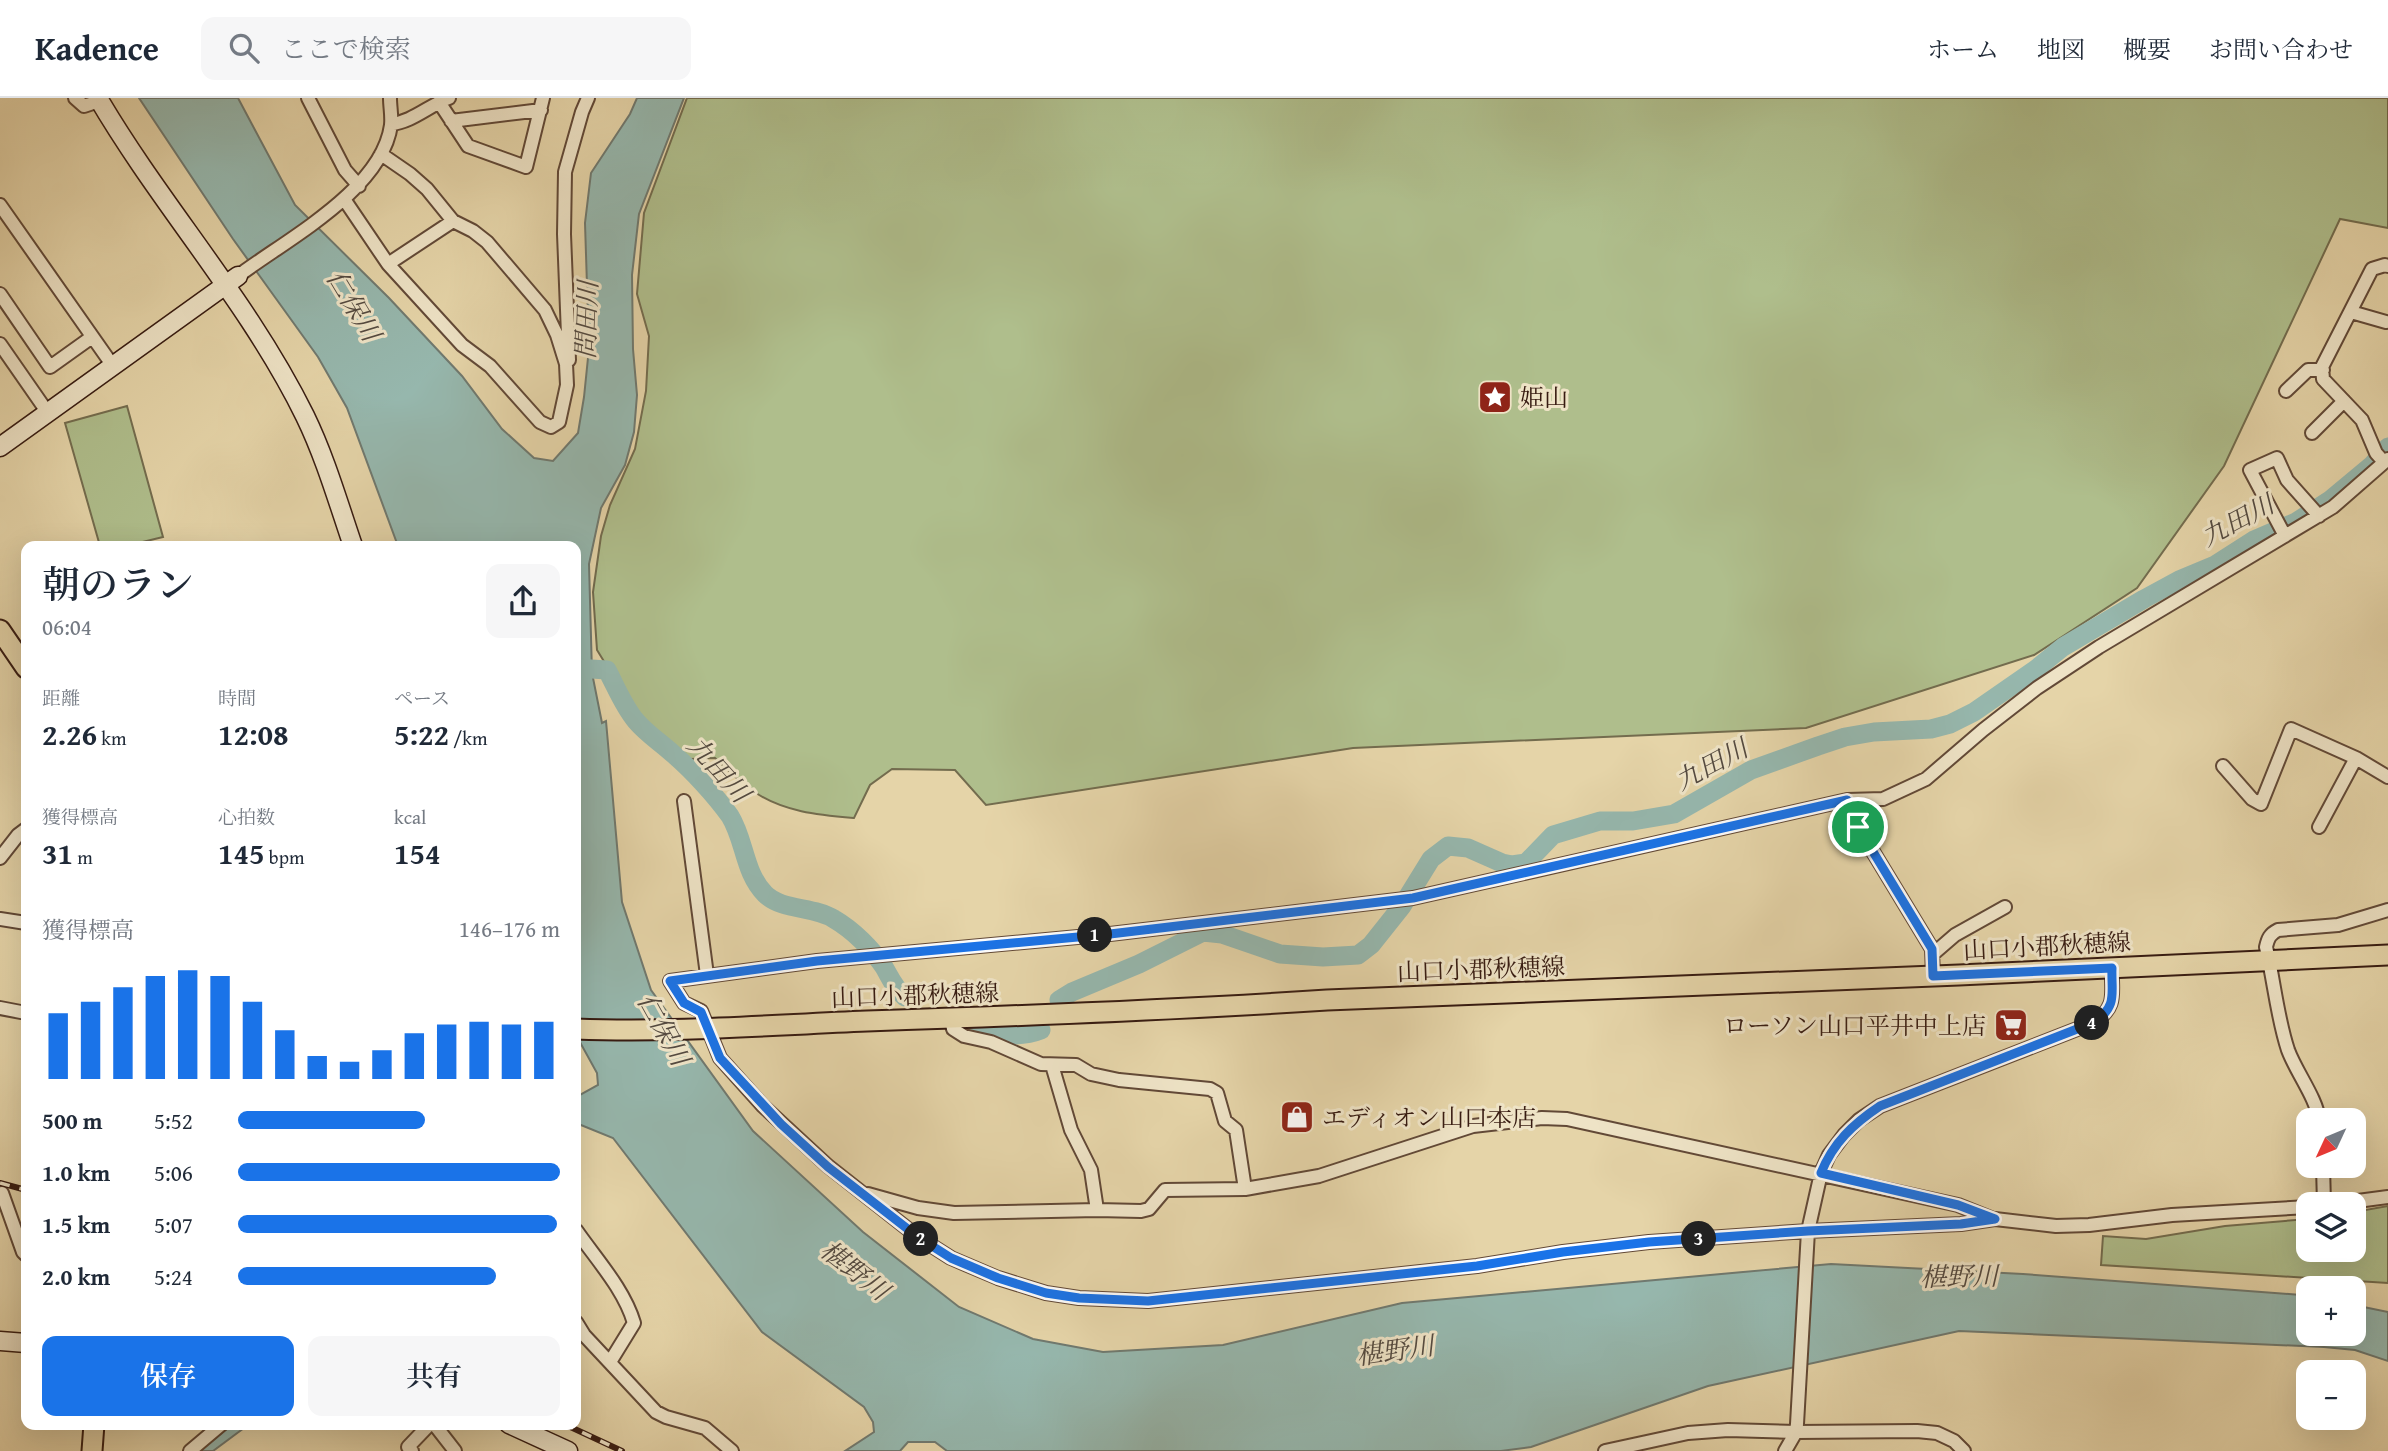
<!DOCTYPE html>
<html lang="ja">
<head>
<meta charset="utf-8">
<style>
	:root { --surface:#fff; --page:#f6f6f7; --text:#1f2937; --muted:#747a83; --line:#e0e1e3; --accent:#1a73e8 }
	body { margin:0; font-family:"Gentium Book Plus","Noto Serif JP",serif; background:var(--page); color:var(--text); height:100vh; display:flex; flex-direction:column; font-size:26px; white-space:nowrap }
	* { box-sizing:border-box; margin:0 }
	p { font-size:23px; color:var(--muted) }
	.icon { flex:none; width:38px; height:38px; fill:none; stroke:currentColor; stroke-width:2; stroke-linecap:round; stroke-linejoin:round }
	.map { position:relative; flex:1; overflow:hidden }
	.panel { position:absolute; left:21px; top:443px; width:560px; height:889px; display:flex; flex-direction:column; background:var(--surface); border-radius:14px; box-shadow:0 7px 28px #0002 }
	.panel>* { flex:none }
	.needle { width:46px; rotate:226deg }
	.tools { position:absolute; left:2296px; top:1010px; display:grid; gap:14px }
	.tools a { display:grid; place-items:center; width:70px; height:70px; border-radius:14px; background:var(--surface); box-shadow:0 7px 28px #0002; font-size:35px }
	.pin { position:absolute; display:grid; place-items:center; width:60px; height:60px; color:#fff; margin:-30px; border:4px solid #fff; border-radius:50%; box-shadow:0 2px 7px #0007 }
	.km { position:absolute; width:35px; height:35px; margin:-18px; border-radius:50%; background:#222; color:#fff; font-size:19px; line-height:35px; text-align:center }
	.round { display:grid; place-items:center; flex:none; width:74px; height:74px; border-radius:14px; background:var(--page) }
	.summary { display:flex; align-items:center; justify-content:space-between; height:119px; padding:0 21px }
	h1 { font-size:38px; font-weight:600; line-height:52px }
	.metrics { display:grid; grid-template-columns:repeat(3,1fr); gap:10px; height:119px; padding:7px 21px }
	.metrics div { display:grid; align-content:center }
	.metrics b { font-size:30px; font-weight:600 }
	.metrics small { font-size:19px; font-weight:400 }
	.metrics p { font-size:19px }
	.chart { height:196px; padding:14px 21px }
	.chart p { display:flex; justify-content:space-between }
	.chart svg { width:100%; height:126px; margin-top:7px; stroke:var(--accent); stroke-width:6 }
	.primary-button { display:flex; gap:14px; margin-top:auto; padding:14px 21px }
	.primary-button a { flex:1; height:80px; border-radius:14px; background:var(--accent); color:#fff; font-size:28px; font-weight:600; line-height:80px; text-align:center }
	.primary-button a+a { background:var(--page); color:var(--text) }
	ul { padding:0 21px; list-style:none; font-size:23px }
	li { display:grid; grid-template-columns:112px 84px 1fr; align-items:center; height:52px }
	li i { height:18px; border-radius:9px; background:var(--accent) }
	header { display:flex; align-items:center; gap:42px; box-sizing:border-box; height:98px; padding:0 35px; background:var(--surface); border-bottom:2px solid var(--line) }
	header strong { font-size:33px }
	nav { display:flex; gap:38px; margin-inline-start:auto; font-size:24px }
	.search { width:490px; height:63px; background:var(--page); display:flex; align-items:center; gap:18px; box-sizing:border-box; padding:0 24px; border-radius:14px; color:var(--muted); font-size:26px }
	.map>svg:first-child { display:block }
</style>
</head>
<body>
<header>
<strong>Kadence</strong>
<div class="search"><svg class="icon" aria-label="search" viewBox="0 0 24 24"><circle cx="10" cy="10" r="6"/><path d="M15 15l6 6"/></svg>ここで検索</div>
<nav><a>ホーム</a><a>地図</a><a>概要</a><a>お問い合わせ</a></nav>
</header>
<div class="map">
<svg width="2388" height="1353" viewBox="0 0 2388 1353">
	<rect width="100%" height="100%" fill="#e5d4a8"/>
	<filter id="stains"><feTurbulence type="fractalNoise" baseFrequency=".00286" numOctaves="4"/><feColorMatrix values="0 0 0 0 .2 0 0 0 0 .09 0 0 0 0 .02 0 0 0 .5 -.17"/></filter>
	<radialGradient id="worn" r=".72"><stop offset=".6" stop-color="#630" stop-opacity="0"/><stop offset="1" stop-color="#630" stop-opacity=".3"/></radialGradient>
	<!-- green -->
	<path fill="#afbe8c" stroke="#736c4e" stroke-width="2" d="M687 0H2388V130L2340 121 2224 368 2137 490 2034 557 1806 630 1353 650 986 707 955 672 892 671 870 687 854 720C819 717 783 714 753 693 739 684 727 671 715 660L690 661 640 622 597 552 593 494 601 438 610 407 635 351 646 293 649 238 637 196 644 115Z
		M127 308 163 439 126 448H100L65 325Z
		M2388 1108V1185L2101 1167 2103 1138 2146 1141 2225 1128 2308 1121V1152H2354V1114Z"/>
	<!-- water -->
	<path fill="#96b7ad" stroke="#70796f" stroke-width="2" d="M139 0H238L295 107 389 200 462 278 502 331 534 360 553 363 578 335 584 299 589 250 585 125 591 75 630 16 637 0H684L639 116 632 177 633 251 637 297 634 334 625 367 601 410 589 466 592 575 602 625 606 623 622 804 651 892 753 1033 863 1134 959 1209 1033 1241 1103 1254 1223 1247 1402 1205 1831 1166 2023 1176 2301 1197 2308 1198V1236H2354V1207L2388 1214V1263L2355 1252 2324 1249 1959 1233 1708 1288 1531 1349 1501 1353H947L935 1344H908L900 1353H845L874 1334 873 1324 864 1309 762 1234 613 1040 576 1025V999L598 987 597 975 576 937V448H398L347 310 318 259 233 141Z
		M232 1327H248L213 1353H198Z"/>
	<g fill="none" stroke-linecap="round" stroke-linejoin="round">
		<!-- river -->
		<path stroke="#96b7ad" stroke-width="19" d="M576 570 607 572C616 589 624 609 636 623 647 636 660 644 672 655 692 672 715 697 730 718 745 742 744 775 765 796 782 813 814 808 834 821 853 832 872 851 884 869 891 881 895 891 905 899
			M1059 902 1072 894 1139 866 1203 834 1222 836 1280 856 1323 859 1358 857 1371 847 1402 808 1431 761 1448 748 1468 750 1502 765 1512 767 1526 765 1553 737 1600 723H1633L1674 716 1751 672 1818 648 1845 639 1874 634 1931 631 1950 626 1974 614 2036 571 2063 549 2144 501 2179 482 2215 467 2254 442 2296 424 2330 402 2372 367 2388 349
			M978 933C999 937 1021 940 1041 932"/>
		<!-- street casing -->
		<g stroke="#624937" stroke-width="16">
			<path id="street" d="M75 0 84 8 99 3
				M308 0 345 72 359 88
				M439 4 468 48 526 69 543 0
				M451 23 541 12
				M391 26C412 24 428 8 449 0
				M344 101 388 166 462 247 490 268 540 324 551 329 559 324 567 287 566 266 557 237 545 212 487 144 473 133 453 123 427 91 410 76 381 56
				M0 107 113 268
				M388 166 453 123
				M238 178C287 141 382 92 391 27 392 18 390 9 390 0
				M0 196 50 269 92 239
				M2351 214 2386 224
				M0 246 48 315
				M569 262 564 136 565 74 582 14 588 0
				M2286 293 2308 272H2323
				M2312 335 2344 303
				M2384 364 2376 355 2362 322 2323 281 2322 269 2372 171 2385 167 2388 168
				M2285 438 2250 372 2277 360 2287 382 2319 418
				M2223 668 2252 701 2261 706 2291 631 2356 660 2388 679
				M1847 702 1858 729 1932 851 1933 878
				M684 703 707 877
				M2319 729 2356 660
				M0 760 18 737 26 731
				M0 821 26 825
				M1933 856 1955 837 2005 809
				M0 910 26 915
				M951 920 953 931 964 938 991 944 1041 966 1076 967 1091 976 1119 982 1210 991 1217 995 1225 1023 1236 1032 1245 1091
				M1052 967 1071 1032 1091 1072 1097 1112
				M2319 1022C2317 1001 2296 974 2288 952 2277 919 2274 882 2266 849 2268 840 2270 836 2278 832L2338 827 2388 812
				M2323 1068 2324 1106
				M2 1095 23 1154 26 1157
				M868 1096 918 1110 954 1115 1097 1112 1141 1113 1149 1111 1165 1092 1245 1091 1319 1078 1473 1028 1542 1020 1567 1021 1958 1107 1993 1121
				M2335 1106 2388 1099
				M2308 1109 2172 1117 2089 1127 2056 1128 1995 1121 1961 1126 1808 1133 1649 1144 1563 1154 1477 1168 1148 1203 1079 1200 1046 1195 998 1180 951 1160 918 1139 828 1068 762 1007 720 960 701 913 684 905 670 883 817 863 1110 836 1413 800 1847 702 1883 701 1926 681 1983 632 2037 590 2099 549 2333 409 2388 361
				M576 1132C596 1161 624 1191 634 1225L610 1264
				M576 1224 584 1237 656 1314 666 1319 705 1330 732 1353
				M434 1326 455 1353
				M190 1353 222 1326
				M412 1353 408 1349 430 1326
				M1605 1353 1688 1335 1728 1332 1796 1334 1917 1333 1937 1335 1954 1343 1964 1353
				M1785 1353 1796 1334 1797 1326 1808 1133 1821 1075 1829 1057 1844 1037 1859 1022 1880 1008 2095 924C2118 907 2111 896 2112 870"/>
		</g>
		<!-- secondary casing -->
		<g stroke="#371b11" stroke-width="21">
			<path id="secondary" d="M98 0C162 109 249 204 305 318 325 359 338 404 353 448
				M0 349 238 178
				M0 1243 26 1245
				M509 1326 568 1353"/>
		</g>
		<!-- primary casing -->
		<g stroke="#371b11" stroke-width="23">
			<path id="primary" d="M0 532 26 570
				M576 931C672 935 770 927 867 923 1020 918 1174 912 1327 902L1959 877 2388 857
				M92 1353 94 1326"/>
		</g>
		<!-- street -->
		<use href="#street" stroke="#eee3c6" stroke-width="12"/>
		<!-- secondary -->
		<use href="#secondary" stroke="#eee3c6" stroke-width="18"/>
		<!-- primary -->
		<use href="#primary" stroke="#e5d4a8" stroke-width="19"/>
		<!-- rail casing -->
		<g stroke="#371b11" stroke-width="6">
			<path id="rail" d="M0 1085 26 1092
				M564 1326 622 1353"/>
		</g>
		<!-- rail -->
		<use href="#rail" stroke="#eee3c6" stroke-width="3.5" stroke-dasharray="10" stroke-linecap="butt"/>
	</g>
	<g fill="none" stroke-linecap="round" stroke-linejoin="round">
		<!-- route casing -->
		<g stroke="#fff" stroke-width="14">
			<path id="route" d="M1847 702 1858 729 1932 851 1933 878 2112 870C2111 896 2118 907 2095 924L1880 1008C1853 1026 1833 1045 1821 1075L1958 1107 1995 1121 1961 1126 1808 1133 1649 1144 1563 1154 1477 1168 1148 1203 1079 1200 1046 1195 998 1180 951 1160 918 1139 828 1069 781 1026 720 960 701 914 684 905 670 883 817 863 1110 836 1413 800Z"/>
		</g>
		<!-- route -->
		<use href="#route" stroke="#1a73e8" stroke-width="9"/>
	</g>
	<!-- icons -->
	<defs>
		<g id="sight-square" transform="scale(1.75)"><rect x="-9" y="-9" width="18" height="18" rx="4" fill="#8f2418" stroke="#eee3c6"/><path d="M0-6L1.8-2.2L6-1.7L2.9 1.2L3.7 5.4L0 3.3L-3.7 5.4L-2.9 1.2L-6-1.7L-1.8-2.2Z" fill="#fff"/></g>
		<g id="supermarket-square" transform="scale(1.75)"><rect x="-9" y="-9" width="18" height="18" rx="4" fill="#8f2418" stroke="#eee3c6"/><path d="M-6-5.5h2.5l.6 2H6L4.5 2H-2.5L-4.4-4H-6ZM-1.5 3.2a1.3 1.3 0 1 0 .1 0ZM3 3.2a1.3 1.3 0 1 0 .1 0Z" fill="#fff"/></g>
		<g id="shop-square" transform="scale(1.75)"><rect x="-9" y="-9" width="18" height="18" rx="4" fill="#8f2418" stroke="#eee3c6"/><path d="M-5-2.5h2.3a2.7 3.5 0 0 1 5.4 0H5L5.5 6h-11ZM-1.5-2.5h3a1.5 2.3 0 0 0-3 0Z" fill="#fff"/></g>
	</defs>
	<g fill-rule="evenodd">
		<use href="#sight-square" x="1495" y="299"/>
		<use href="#supermarket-square" x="2011" y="927"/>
		<use href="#shop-square" x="1297" y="1019"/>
	</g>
	<g text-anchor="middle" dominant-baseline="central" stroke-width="6" stroke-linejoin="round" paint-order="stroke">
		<!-- poi labels -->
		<g font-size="24" fill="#371b11" stroke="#eee3c6" text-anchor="start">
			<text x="1520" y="299">姫山</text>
			<text x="1986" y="927" text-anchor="end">ローソン山口平井中上店</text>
			<text x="1322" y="1019">エディオン山口本店</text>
		</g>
		<!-- street labels -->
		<g font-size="24" fill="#371b11" stroke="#eee3c6">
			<text transform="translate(2047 848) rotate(-3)">山口小郡秋穂線</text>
			<text transform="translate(1481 871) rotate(-2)">山口小郡秋穂線</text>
			<text transform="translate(915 897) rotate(-2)">山口小郡秋穂線</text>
		</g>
		<!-- water labels -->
		<g font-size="26" font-style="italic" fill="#544a40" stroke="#eee3c6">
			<text transform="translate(354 207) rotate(59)">仁保川</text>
			<text transform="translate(586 222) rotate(-88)">問田川</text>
			<text transform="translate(2237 422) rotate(-28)">九田川</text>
			<text transform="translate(1711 666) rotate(-28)">九田川</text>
			<text transform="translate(719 671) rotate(48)">九田川</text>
			<text transform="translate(664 931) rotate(61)">仁保川</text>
			<text transform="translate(855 1172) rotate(38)">椹野川</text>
			<text transform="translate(1959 1178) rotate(-1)">椹野川</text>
			<text transform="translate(1395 1252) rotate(-8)">椹野川</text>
		</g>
	</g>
	<rect width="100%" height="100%" filter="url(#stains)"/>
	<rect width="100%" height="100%" fill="url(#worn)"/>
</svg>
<div class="tools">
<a><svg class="needle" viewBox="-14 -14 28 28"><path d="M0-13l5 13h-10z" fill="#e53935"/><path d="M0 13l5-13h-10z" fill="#747a83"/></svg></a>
<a><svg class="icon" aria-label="layers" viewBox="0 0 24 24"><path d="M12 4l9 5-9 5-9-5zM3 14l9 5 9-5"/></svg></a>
<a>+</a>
<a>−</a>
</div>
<div class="pin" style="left:1858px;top:729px;background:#1e9e55"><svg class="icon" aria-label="arrive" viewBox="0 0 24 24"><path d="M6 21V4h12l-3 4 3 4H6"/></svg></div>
<b class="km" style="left:1095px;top:837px">1</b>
<b class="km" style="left:921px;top:1141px">2</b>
<b class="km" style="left:1699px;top:1141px">3</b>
<b class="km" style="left:2092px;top:925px">4</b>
<section class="panel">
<div class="summary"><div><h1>朝のラン</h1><p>06:04</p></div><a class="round"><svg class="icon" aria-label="share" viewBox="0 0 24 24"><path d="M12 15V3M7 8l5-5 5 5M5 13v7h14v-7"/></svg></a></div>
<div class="metrics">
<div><p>距離</p><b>2.26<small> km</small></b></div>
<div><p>時間</p><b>12:08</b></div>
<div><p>ペース</p><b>5:22<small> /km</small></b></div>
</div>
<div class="metrics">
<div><p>獲得標高</p><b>31<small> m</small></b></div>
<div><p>心拍数</p><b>145<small> bpm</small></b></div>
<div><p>kcal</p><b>154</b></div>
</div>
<div class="chart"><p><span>獲得標高</span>146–176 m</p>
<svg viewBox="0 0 160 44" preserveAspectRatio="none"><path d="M5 44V21M15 44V17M25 44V12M35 44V8M45 44V6M55 44V8M65 44V17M75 44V27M85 44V36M95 44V38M105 44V34M115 44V28M125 44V25M135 44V24M145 44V25M155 44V24"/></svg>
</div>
<ul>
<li><b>500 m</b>5:52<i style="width:58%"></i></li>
<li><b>1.0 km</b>5:06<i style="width:100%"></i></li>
<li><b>1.5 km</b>5:07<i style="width:99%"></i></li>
<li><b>2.0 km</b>5:24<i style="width:80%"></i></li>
</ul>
<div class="primary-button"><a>保存</a><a>共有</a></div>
</section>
</div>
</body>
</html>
